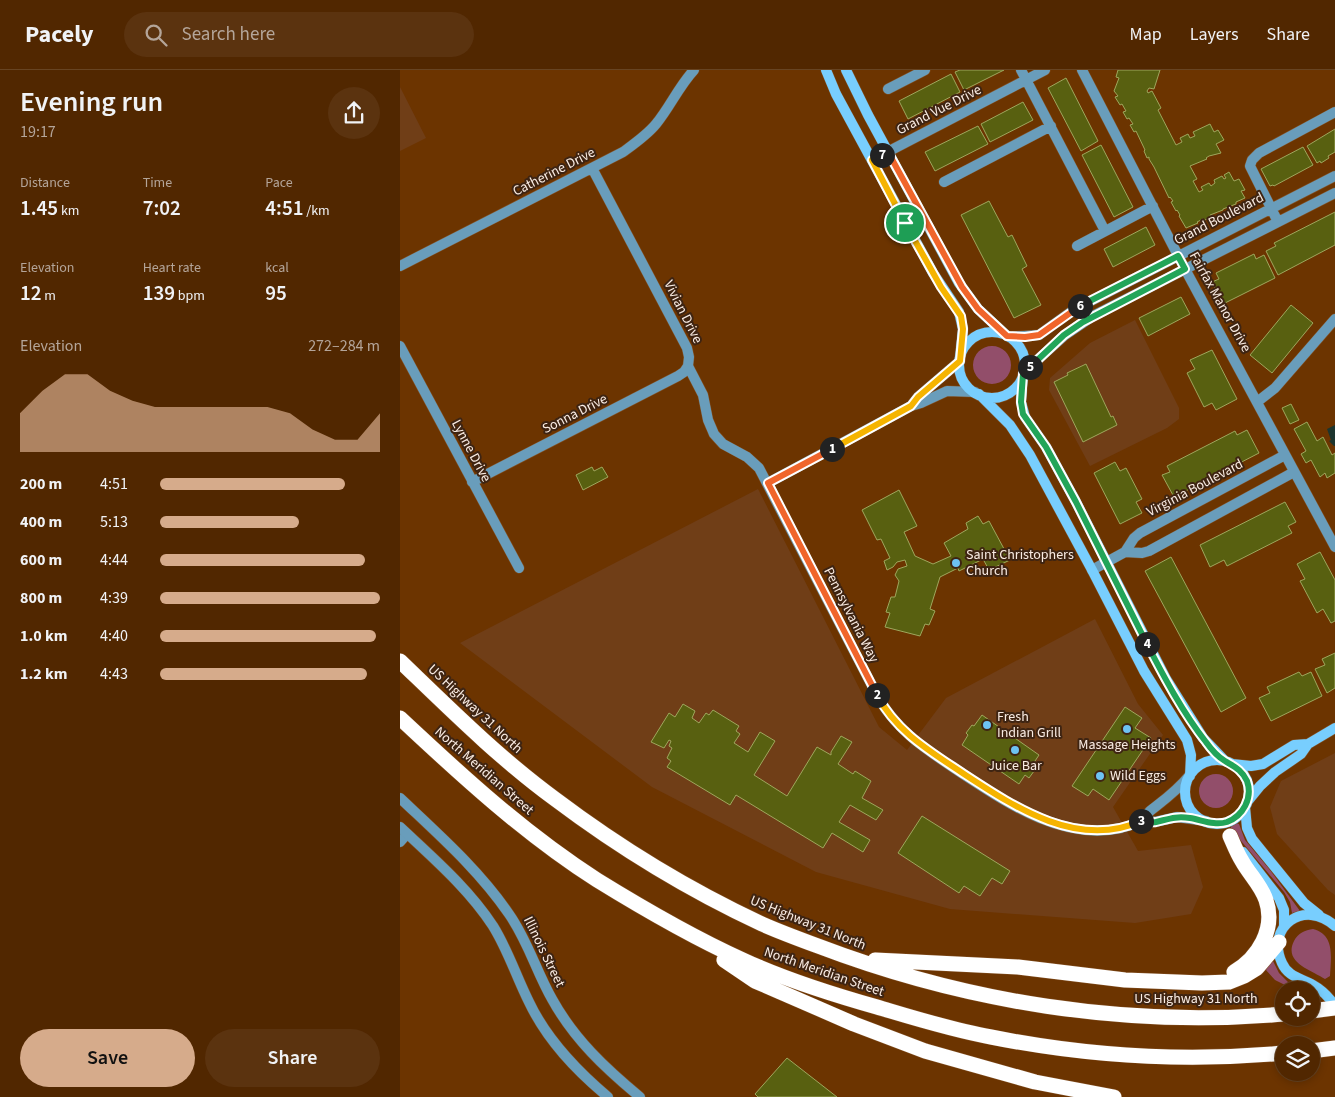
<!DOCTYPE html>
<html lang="en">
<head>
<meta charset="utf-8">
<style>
	:root { --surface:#512700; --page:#5b330f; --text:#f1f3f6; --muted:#b4a599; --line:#674422; --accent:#d6ab8b }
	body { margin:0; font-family:"Source Sans 3",sans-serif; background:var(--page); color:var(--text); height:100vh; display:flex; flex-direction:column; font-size:19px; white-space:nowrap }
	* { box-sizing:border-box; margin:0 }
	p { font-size:16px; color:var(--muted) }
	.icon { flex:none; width:28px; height:28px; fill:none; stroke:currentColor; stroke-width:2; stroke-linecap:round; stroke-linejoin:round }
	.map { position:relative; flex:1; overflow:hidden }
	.side { display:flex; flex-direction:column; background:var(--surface); width:400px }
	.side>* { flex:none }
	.tools { position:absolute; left:875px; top:911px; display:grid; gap:10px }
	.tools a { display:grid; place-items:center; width:45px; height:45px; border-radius:50%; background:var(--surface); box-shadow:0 2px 8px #0003,0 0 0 1px var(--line); font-size:25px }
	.pin { position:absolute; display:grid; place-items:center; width:42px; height:42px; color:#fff; margin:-21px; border:2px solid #fff; border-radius:50%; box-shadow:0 1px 5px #0007 }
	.km { position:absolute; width:25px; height:25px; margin:-12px; border-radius:50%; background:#222; color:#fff; font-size:14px; line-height:25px; text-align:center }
	.round { display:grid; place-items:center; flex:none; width:52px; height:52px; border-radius:26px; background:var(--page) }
	.head { display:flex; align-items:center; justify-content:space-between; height:85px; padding:0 20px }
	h1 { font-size:28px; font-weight:600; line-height:38px }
	.metrics { display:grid; grid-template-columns:repeat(3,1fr); gap:8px; height:85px; padding:5px 20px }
	.metrics div { display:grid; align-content:center }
	.metrics b { font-size:21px; font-weight:600 }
	.metrics small { font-size:14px; font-weight:400 }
	.metrics p { font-size:14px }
	.chart { height:140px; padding:10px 20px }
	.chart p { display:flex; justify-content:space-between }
	.chart svg { width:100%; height:90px; margin-top:5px; fill:var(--accent); opacity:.7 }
	.primary-button { display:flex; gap:10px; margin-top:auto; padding:10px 20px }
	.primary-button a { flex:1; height:58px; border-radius:30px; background:var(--accent); color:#111; font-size:20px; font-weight:600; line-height:58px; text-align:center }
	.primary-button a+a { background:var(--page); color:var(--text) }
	ul { padding:0 20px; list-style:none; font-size:16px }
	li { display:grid; grid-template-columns:80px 60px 1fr; align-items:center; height:38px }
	li i { height:12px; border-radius:6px; background:var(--accent) }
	header { display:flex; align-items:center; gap:30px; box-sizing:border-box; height:70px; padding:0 25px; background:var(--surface); border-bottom:1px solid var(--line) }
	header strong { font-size:24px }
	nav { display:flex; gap:28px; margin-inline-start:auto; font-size:18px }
	.search { width:350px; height:45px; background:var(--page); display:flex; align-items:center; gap:12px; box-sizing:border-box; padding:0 18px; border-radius:28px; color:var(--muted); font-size:19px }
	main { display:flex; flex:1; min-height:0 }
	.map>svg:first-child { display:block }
</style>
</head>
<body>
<header>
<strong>Pacely</strong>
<div class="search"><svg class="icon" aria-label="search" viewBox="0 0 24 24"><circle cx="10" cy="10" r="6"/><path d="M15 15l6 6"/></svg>Search here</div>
<nav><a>Map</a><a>Layers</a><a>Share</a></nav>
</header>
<main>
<section class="side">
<div class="head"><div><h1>Evening run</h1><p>19:17</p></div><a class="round"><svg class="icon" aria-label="share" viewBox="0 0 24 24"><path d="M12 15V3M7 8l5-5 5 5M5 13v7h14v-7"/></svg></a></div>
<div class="metrics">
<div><p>Distance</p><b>1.45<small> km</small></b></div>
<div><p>Time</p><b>7:02</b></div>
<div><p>Pace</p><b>4:51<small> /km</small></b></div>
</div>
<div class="metrics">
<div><p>Elevation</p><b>12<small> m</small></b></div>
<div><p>Heart rate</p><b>139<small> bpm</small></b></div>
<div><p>kcal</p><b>95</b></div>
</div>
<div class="chart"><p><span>Elevation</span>272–284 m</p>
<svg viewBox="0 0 160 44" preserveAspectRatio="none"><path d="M0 44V25L10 14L20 6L30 6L40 14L50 19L60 22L70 22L80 22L90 22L100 22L110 22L120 25L130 33L140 38L150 38L160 25V44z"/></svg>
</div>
<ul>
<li><b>200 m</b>4:51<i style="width:84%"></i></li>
<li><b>400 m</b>5:13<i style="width:63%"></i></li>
<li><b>600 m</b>4:44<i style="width:93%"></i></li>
<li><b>800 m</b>4:39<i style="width:100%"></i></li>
<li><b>1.0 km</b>4:40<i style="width:98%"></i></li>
<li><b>1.2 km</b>4:43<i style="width:94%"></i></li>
</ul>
<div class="primary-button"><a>Save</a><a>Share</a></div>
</section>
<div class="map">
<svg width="935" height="1027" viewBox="0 0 935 1027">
	<rect width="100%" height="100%" fill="#6c3400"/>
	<!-- built -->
	<path fill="#703e17" d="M0 17 26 68 0 81Z
		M735 250 779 338V349L767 358 690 396 649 320 650 308 690 273Z
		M358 419 479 657 507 680 546 628 695 549 738 634 763 665 713 737 738 781 791 775 803 817 791 844 735 853 550 839 416 802 252 717 60 573Z
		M935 683V825L928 820 877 764 870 737 881 711Z"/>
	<!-- green -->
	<path fill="#924e6a" d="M573 295a19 19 0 1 1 38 0a19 19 0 1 1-38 0Z
		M799 721a17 17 0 1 1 34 0a17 17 0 1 1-34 0Z
		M836 753 839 754 845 770 870 800 900 841 892 843 890 832 884 822 831 759V756Z
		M913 859C935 865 931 886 930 906L925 909C912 900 883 893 894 871 898 863 905 860 913 859Z
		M873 891 879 903 889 913 887 916 875 910 866 900 867 896Z"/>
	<!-- water -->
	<path fill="#1d352e" d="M935 355V376H934L929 371 931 370 927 359Z"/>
	<!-- building -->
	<path fill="#586010" stroke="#9ea75d" d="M560 0H604L564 20 555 2Z
		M718 0H760L754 19 749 18 747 21 748 23 752 21 761 38 758 40 776 75 782 72 780 68 788 64 790 68 795 66 793 62 810 54 814 62 818 60 824 70 816 74 821 83 809 86 806 88 807 89 790 96 797 109 793 111 799 122 803 120 801 117 809 113 811 116 815 113 814 110 822 106 824 109 826 108 824 105 829 102 834 111 839 109 845 120 841 121 845 128 836 132V134L823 139V140L810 145 811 147 803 151V149L797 152 798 153 786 158 779 146 780 145 777 140 776 141 771 132 773 131 770 127 769 128 754 97 749 89V87L747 88 744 81 745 80 736 61 734 62 730 55 733 54 729 48 727 49 723 42 726 41 722 34 720 35 715 27 718 26 714 21 719 8 716 7Z
		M551 4 560 22 508 49 499 31Z
		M666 8 698 71 681 81 648 18Z
		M623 32 633 50 590 72 581 54Z
		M578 56 588 74 535 101 525 82Z
		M935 59V82L928 86 929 88 921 93 920 91 917 93 907 76Z
		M701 75 733 137 714 147 682 85Z
		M903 77 913 95 874 116 873 115 870 116 861 99Z
		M589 131 608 167 612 165 627 196 622 199 641 235 614 248 561 145Z
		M935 142V175L878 205 866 181 876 176 874 173Z
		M746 157 755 175 713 197 704 179Z
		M854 184 856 189 864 185 875 208 823 234 812 212 819 209 816 203Z
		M781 227 790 244 748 266 739 248Z
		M891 235 913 253 872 303 850 285Z
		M812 280 837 329 816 340 812 333 804 337 787 303 795 299 790 290Z
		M686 294 711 347 713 346 717 355 683 372 654 312 668 305 667 303Z
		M891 334 899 350 890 354 882 338Z
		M907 352 917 371 923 367 932 385 935 383V403L927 408 925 403 920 407 911 390 906 393 901 384 906 381 894 359Z
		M847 360 859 383 774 427 762 405 770 402 767 396 835 361 837 365Z
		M715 392 720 401 726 398 742 429 736 432 742 443 720 454 694 403Z
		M192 397 194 401 202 397 208 407 183 420 176 405Z
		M499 420 517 456 504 462 515 486 533 494 551 486 544 473 568 459 566 453 578 446 583 454 589 451 610 490 589 500 583 489 559 501 558 498 540 507 530 539 535 541 529 555 525 554 520 566 485 557 490 543 486 542 491 527H495L499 511 495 505 498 499 507 496 505 490 497 492 493 497 487 500 484 491 490 488 481 469 477 470 462 440Z
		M885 432 896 452 888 456 892 463 827 496 824 490 810 497 800 475Z
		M920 482 935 510V551L931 553 923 539 917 543 900 511 905 509 897 494Z
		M771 487 846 628 821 642 745 501Z
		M935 583V618L927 623 915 599 925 595 922 589Z
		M899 602 902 606 911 602 922 626 871 651 859 628 870 623 867 617Z
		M283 634 295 641 292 648 299 653 306 643 309 645 313 640 339 656 336 661 340 664 334 673 348 682 360 662 375 671 354 705 387 726 417 677 431 685V682L441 666 452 672 438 694 453 704 455 701 471 711 462 728 483 740 476 750 450 735 439 752 470 770 463 782 432 763 423 778 336 725 330 735 267 697 271 691 267 688 272 678 269 676 271 671 269 670 264 678 251 672 269 643 275 647Z
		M725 637 742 648 735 658 751 668 709 730 693 719 688 726 672 716Z
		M582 645 639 685 633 694 637 697 629 708 625 705 619 714 562 675 568 665 566 663 572 655 574 656Z
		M522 746 610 801 602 814 592 808 580 826 564 816 559 823 498 783Z
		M387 988 437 1027H358L355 1024Z"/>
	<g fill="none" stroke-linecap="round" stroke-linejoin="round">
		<!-- minor casing -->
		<g stroke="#835124" stroke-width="11">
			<path id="minor" d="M621 0 705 161
				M682 0 785 199 935 477
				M488 19 525 0
				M472 90 645 0
				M192 98 287 278 289 287 288 296 303 325 308 350 314 364 323 374 347 387 359 398 479 629C500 664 530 682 563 704 609 734 663 771 721 758 727 756 737 754 742 750 745 747 747 744 750 741 764 730 777 721 789 706
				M544 112 651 56
				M878 152 850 96 852 90 859 83 935 42
				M677 176 753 136
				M0 196 223 82C234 74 247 65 256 54 270 37 279 16 294 0
				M609 267 639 265 675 239 935 106
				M0 276 119 498
				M624 302 665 265 693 246 935 123
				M857 332 875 318 935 249
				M511 336 518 327 560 291
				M72 412 278 306 284 302 288 296
				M368 413 511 336 521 333 547 321 575 322
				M725 482 734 468 740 463 885 385
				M692 500 725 482 742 483 749 481 894 402
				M742 750 755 752 777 747 806 751
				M0 772 7 764"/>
		</g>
		<!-- tertiary casing -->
		<g stroke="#835124" stroke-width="11">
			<path id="tertiary" d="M0 728C39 765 79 800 109 844 128 871 136 901 152 929 174 969 205 998 240 1027
				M0 757C33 788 68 818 93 856 108 880 116 906 129 932 147 970 176 1000 208 1027"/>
		</g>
		<!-- secondary casing -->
		<g stroke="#835124" stroke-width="11">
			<path id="secondary" d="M426 0 436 24 533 203 559 242 563 259 560 287
				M446 0 468 45 559 213 578 239 607 266
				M559 295a33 33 0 1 1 66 0a33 33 0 1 1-66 0Z
				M623 304 621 332 625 347 646 377 676 432 766 609 803 668 825 691
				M579 324 610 355 630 385 692 500 744 601 787 670 791 685 790 706
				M785 722a32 32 0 1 1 64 0a32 32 0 1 1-64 0Z
				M832 694 851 696 863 694 894 675 908 674
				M847 732 860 716 875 702 901 684 908 674 935 658
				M845 737 847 758 852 769 904 833 919 845
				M843 782 879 828 884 840V857
				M935 856C904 828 865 857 882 893 888 907 901 908 913 915 922 920 929 927 935 936"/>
		</g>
		<!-- motorway casing -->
		<g stroke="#835124" stroke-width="16">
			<path id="motorway" d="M0 591C50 639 99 688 155 729 220 778 289 820 362 854 380 862 399 869 418 876 565 932 726 958 884 944
				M0 648C62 706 125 764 197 810 244 839 292 867 343 890 386 910 431 924 477 937 514 948 552 960 591 967 686 986 787 992 884 983
				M830 766C834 775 837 783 842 791 849 804 861 815 866 830 876 859 858 888 834 902
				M324 890 355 911 454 954 525 981 635 1012 714 1027
				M475 890 618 897 725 910 802 913 829 912 844 906 857 898 879 872
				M911 941 935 938
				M911 981 935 978"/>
		</g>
		<!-- minor -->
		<use href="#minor" stroke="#699dbb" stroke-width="10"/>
		<!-- tertiary -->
		<use href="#tertiary" stroke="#699dbb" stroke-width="10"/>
		<!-- secondary -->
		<use href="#secondary" stroke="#78cefe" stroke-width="10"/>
		<!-- motorway -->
		<use href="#motorway" stroke="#fff" stroke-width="15"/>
	</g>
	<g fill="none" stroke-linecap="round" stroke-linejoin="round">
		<!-- split-1 casing -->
		<g stroke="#fff" stroke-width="10">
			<path id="split-1" d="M432 379 511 336 518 327 560 291 563 259 561 246 541 217 505 153"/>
		</g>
		<!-- split-2 casing -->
		<g stroke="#fff" stroke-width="10">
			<path id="split-2" d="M432 379 368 413 477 625"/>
		</g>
		<!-- split-3 casing -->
		<g stroke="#fff" stroke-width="10">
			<path id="split-3" d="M477 625C496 661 528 680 561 702 613 736 677 780 741 751"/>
		</g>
		<!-- split-4 casing -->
		<g stroke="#fff" stroke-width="10">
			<path id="split-4" d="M741 751C746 751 751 753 756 752 769 749 775 746 790 748 802 750 815 756 827 752 843 746 853 728 847 711 842 700 835 697 825 691 818 687 811 679 806 672 783 643 764 607 747 574"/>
		</g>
		<!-- split-5 casing -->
		<g stroke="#fff" stroke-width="10">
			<path id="split-5" d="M630 297 623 304 621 332 623 344 646 377 676 432 747 574"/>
		</g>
		<!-- split-6 casing -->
		<g stroke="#fff" stroke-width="10">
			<path id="split-6" d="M630 297 664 265 683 252 785 199 778 186 680 236"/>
		</g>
		<!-- split-7 casing -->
		<g stroke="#fff" stroke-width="10">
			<path id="split-7" d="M482 85 488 82 562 217 578 239 607 266 625 267 639 265 680 236"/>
		</g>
		<!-- split-8 casing -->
		<g stroke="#fff" stroke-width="10">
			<path id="split-8" d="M482 85 472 90 505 153"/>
		</g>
		<!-- split-1 -->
		<use href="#split-1" stroke="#f5b400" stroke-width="6"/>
		<!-- split-2 -->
		<use href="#split-2" stroke="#f0652b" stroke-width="6"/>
		<!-- split-3 -->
		<use href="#split-3" stroke="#f5b400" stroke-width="6"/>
		<!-- split-4 -->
		<use href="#split-4" stroke="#22a559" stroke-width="6"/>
		<!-- split-5 -->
		<use href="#split-5" stroke="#22a559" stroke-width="6"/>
		<!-- split-6 -->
		<use href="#split-6" stroke="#22a559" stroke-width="6"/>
		<!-- split-7 -->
		<use href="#split-7" stroke="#f0652b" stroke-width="6"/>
		<!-- split-8 -->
		<use href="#split-8" stroke="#f5b400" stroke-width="6"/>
	</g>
	<!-- markers -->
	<g fill="#6dc2f3" stroke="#3e2412" stroke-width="2">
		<circle cx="556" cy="493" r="5"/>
		<circle cx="587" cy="655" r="5"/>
		<circle cx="727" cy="659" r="5"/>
		<circle cx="615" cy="680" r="5"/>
		<circle cx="700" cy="706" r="5"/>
	</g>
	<g text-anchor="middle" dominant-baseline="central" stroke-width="4" stroke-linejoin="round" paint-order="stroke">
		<!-- street labels -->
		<g font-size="14" fill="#faece3" stroke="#3e2412">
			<text transform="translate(539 40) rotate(-27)">Grand Vue Drive</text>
			<text transform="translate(154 102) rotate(-27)">Catherine Drive</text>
			<text transform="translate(819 149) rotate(-27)">Grand Boulevard</text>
			<text transform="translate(820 232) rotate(61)">Fairfax Manor Drive</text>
			<text transform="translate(283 242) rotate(63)">Vivian Drive</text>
			<text transform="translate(175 344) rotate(-27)">Sonna Drive</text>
			<text transform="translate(71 381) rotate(62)">Lynne Drive</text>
			<text transform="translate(795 418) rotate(-28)">Virginia Boulevard</text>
			<text transform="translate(451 545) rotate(63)">Pennsylvania Way</text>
			<text transform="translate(75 639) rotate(43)">US Highway 31 North</text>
			<text transform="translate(84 701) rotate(41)">North Meridian Street</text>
			<text transform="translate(408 853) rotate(22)">US Highway 31 North</text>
			<text transform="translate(144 882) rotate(64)">Illinois Street</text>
			<text transform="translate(424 902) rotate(19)">North Meridian Street</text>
			<text x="796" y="929">US Highway 31 North</text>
		</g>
		<!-- poi labels -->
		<g font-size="14" fill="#faece3" stroke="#3e2412" text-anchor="start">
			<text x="566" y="485">Saint Christophers<tspan x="566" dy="16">Church</tspan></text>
			<text x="597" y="647">Fresh<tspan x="597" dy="16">Indian Grill</tspan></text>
			<text x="727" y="675" text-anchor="middle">Massage Heights</text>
			<text x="615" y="696" text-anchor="middle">Juice Bar</text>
			<text x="710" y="706">Wild Eggs</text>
		</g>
	</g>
</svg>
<div class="tools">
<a><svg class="icon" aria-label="locate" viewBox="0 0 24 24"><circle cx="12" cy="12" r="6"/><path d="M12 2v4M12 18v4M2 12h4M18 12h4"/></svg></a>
<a><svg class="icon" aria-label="layers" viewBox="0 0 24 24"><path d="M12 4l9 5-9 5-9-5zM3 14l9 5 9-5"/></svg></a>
</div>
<div class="pin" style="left:505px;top:153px;background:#1e9e55"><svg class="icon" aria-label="arrive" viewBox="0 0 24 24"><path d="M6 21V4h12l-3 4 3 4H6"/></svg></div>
<b class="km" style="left:432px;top:379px">1</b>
<b class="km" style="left:477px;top:625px">2</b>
<b class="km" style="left:741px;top:751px">3</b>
<b class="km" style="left:747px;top:574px">4</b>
<b class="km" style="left:630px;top:297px">5</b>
<b class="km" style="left:680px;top:236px">6</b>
<b class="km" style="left:482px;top:85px">7</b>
</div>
</main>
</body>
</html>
